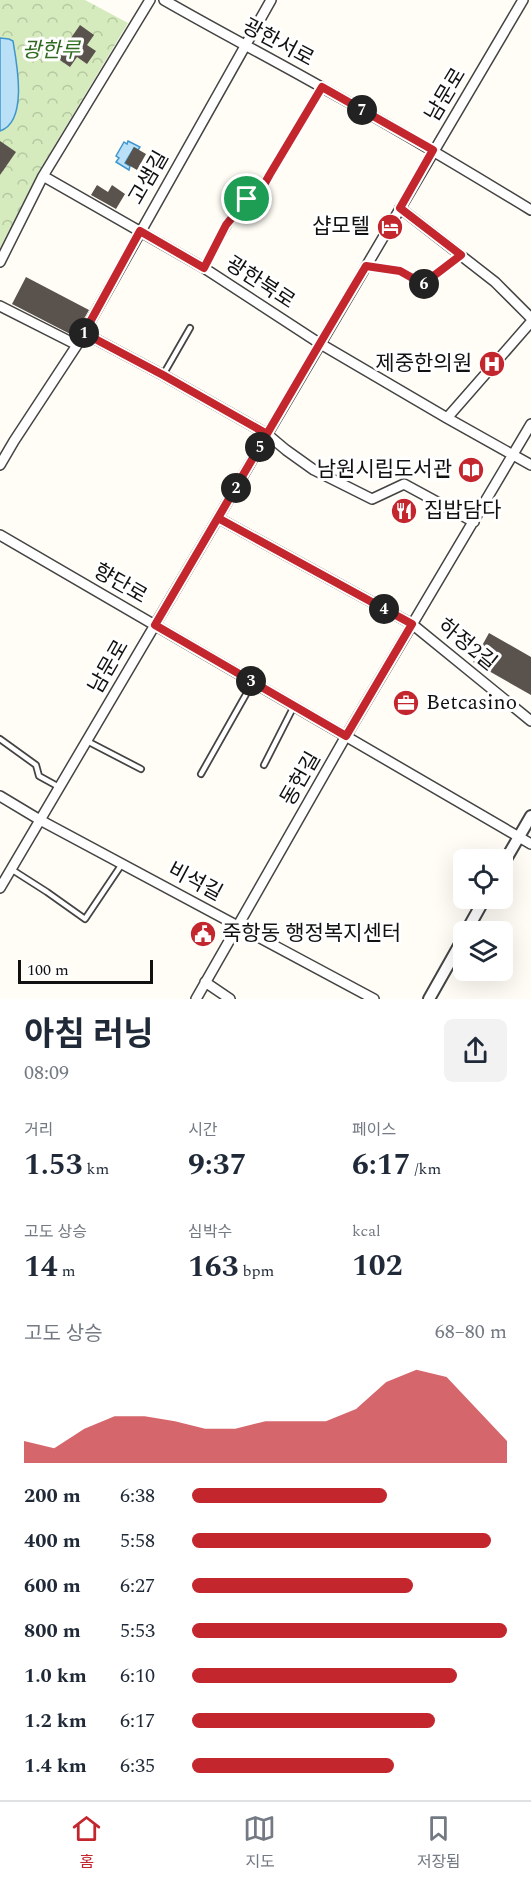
<!DOCTYPE html>
<html lang="ko">
<head>
<meta charset="utf-8">
<style>
	:root { --surface:#fff; --page:#f2f2f3; --text:#1f2937; --muted:#747a83; --line:#e0e1e3; --accent:#c4262e }
	body { margin:0; font-family:Spectral,"Noto Sans KR",serif; background:var(--page); color:var(--text); height:100vh; display:flex; flex-direction:column; font-size:22px; white-space:nowrap }
	* { box-sizing:border-box; margin:0 }
	p { font-size:20px; color:var(--muted) }
	.icon { flex:none; width:33px; height:33px; fill:none; stroke:currentColor; stroke-width:2; stroke-linecap:round; stroke-linejoin:round }
	.map { position:relative; height:999px; overflow:hidden }
	.details { display:flex; flex-direction:column; background:var(--surface); flex:1 }
	.details>* { flex:none }
	.tools { position:absolute; left:453px; top:849px; display:grid; gap:12px }
	.tools a { display:grid; place-items:center; width:60px; height:60px; border-radius:9px; background:var(--surface); box-shadow:0 6px 24px #0002; font-size:30px }
	.scale { position:absolute; left:18px; bottom:15px; width:135px; box-sizing:border-box; padding-left:6px; border:3px solid #111; border-top:0; font-size:16px; line-height:21px; white-space:nowrap; color:#111; -webkit-text-stroke:4px #fff; paint-order:stroke }
	.pin { position:absolute; display:grid; place-items:center; width:51px; height:51px; color:#fff; margin:-26px; border:3px solid #fff; border-radius:50%; box-shadow:0 2px 6px #0007 }
	.km { position:absolute; width:30px; height:30px; margin:-15px; border-radius:50%; background:#222; color:#fff; font-size:16px; line-height:30px; text-align:center }
	.round { display:grid; place-items:center; flex:none; width:63px; height:63px; border-radius:9px; background:var(--page) }
	.headline { display:flex; align-items:center; justify-content:space-between; height:102px; padding:0 24px }
	h1 { font-size:33px; font-weight:700; line-height:45px }
	.stats { display:grid; grid-template-columns:repeat(3,1fr); gap:9px; height:102px; padding:6px 24px }
	.stats div { display:grid; align-content:center }
	.stats b { font-size:30px; font-weight:700 }
	.stats small { font-size:16px; font-weight:400 }
	.stats p { font-size:16px }
	.chart { height:168px; padding:12px 24px }
	.chart p { display:flex; justify-content:space-between }
	.chart svg { width:100%; height:108px; margin-top:6px; fill:var(--accent); opacity:.7 }
	ul { padding:0 24px; list-style:none; font-size:20px }
	li { display:grid; grid-template-columns:96px 72px 1fr; align-items:center; height:45px }
	li i { height:15px; border-radius:8px; background:var(--accent) }
	.tabs { display:flex; justify-content:space-around; align-items:center; height:84px; border-top:2px solid var(--line); background:var(--surface); font-size:16px; color:var(--muted) }
	.tabs a { display:grid; justify-items:center; gap:3px }
	.tabs .active { color:var(--accent) }
	.map>svg:first-child { display:block }
</style>
</head>
<body>
<div class="map">
<svg width="531" height="999" viewBox="0 0 531 999">
	<defs>
		<pattern id="park-crowns" width="20" height="18" patternUnits="userSpaceOnUse" patternTransform="scale(1.5)"><rect width="20" height="18" fill="#d5ebbd"/><path d="M2 6a3 3 0 1 1 6 0M12 15a3 3 0 1 1 6 0" fill="none" stroke="#b6c8a1"/></pattern>
	</defs>
	<rect width="100%" height="100%" fill="#fffdf5"/>
	<!-- park -->
	<path fill="url(#park-crowns)" d="M0 0H85L128 23 38 173 0 248Z"/>
	<!-- water -->
	<path fill="#b9e0f7" stroke="#3f96cf" stroke-width="1.5" d="M0 38 9 39 13 41C17 64 28 122 0 131Z
		M128 141 140 147 138 150 134 148 125 163 130 166 129 170 116 162 119 158 116 156 124 142 127 144Z"/>
	<!-- building -->
	<path fill="#5a524d" d="M80 25 94 35 87 45 96 51 87 64 77 57 70 67 57 58Z
		M0 141 16 152 0 175Z
		M134 147 146 154 137 170 125 163Z
		M97 185 108 192 112 185 125 194 116 209 91 195Z
		M26 277 89 310 74 336 12 304Z
		M489 633 531 657V695L473 662Z"/>
	<g fill="none" stroke-linecap="round" stroke-linejoin="round">
		<!-- service casing -->
		<g stroke="#444" stroke-width="8">
			<path id="service" d="M366 266 400 271 423 284 461 255
				M204 267 236 212 265 183 270 174 322 87
				M163 375 190 328
				M0 739 36 765 39 776 59 787
				M87 741 141 769
				M264 765 294 706
				M201 774 253 682
				M11 869 47 892 85 919 122 864"/>
		</g>
		<!-- minor casing -->
		<g stroke="#444" stroke-width="12">
			<path id="minor" d="M150 0 43 176 204 268 319 343 447 418 531 465
				M164 0C216 30 270 58 323 88 394 127 462 168 531 210
				M400 208 495 282 531 318
				M0 262 43 176
				M0 306 77 345
				M84 333 163 375 267 434 286 450 314 470 372 499 404 484 474 522
				M447 418 531 322
				M0 465 14 441 77 345 271 0
				M218 518 412 624 531 721
				M0 535 531 844
				M0 796 40 820 374 999
				M0 888 523 0
				M205 982 230 999
				M196 999 346 736 531 424"/>
		</g>
		<!-- tertiary casing -->
		<g stroke="#444" stroke-width="14">
			<path id="tertiary" d="M502 866 531 816
				M466 932 485 898
				M429 999 464 937"/>
		</g>
		<!-- service -->
		<use href="#service" stroke="#fff" stroke-width="4.5"/>
		<!-- minor -->
		<use href="#minor" stroke="#fff" stroke-width="9"/>
		<!-- tertiary -->
		<use href="#tertiary" stroke="#fff" stroke-width="10"/>
	</g>
	<g fill="none" stroke-linecap="round" stroke-linejoin="round">
		<!-- route casing -->
		<g stroke="#fff" stroke-width="12">
			<path id="route" d="M247 199 226 225 204 268 140 231 84 333 163 375 267 434 155 625 346 736 412 624 218 518C267 434 316 349 366 266L400 271 423 284 461 255 400 208 433 150 322 87 270 174 265 183 247 199"/>
		</g>
		<!-- route -->
		<use href="#route" stroke="#c4262e" stroke-width="8"/>
	</g>
	<!-- icons -->
	<defs>
		<g id="hotel-disc" transform="scale(1.35)"><circle r="9.5" fill="#c4262e" stroke="#fff"/><path d="M-6-4.5h1.5V1H6V5H4.5V3h-9V5H-6ZM-4 0a1.8 1.8 0 1 1 3.6 0ZM.5 0V-2.5h3Q6-2.5 6 0Z" fill="#fff"/></g>
		<g id="hospital-disc" transform="scale(1.35)"><circle r="9.5" fill="#c4262e" stroke="#fff"/><path d="M-5-5h3v3.5h4V-5h3V5h-3V1.5h-4V5h-3Z" fill="#fff"/></g>
		<g id="library-disc" transform="scale(1.35)"><circle r="9.5" fill="#c4262e" stroke="#fff"/><path d="M-6-4Q-3-5.5-.7-3.5V5Q-3 3-6 4ZM6-4Q3-5.5 .7-3.5V5Q3 3 6 4Z" fill="#fff"/></g>
		<g id="restaurant-disc" transform="scale(1.35)"><circle r="9.5" fill="#c4262e" stroke="#fff"/><path d="M-5-6h1v4h1v-4h1v4h1v-4h1v5L-1.5 .5V6h-2V.5L-5-1ZM5-6V6H3V1.5H1.5Q1.5-4 5-6Z" fill="#fff"/></g>
		<g id="office-disc" transform="scale(1.35)"><circle r="9.5" fill="#c4262e" stroke="#fff"/><path d="M-6-3h4V-5.5h4V-3h4V5H-6ZM-1-4.5V-3h2v-1.5ZM-6 0V1H6V0Z" fill="#fff"/></g>
		<g id="civic-disc" transform="scale(1.35)"><circle r="9.5" fill="#c4262e" stroke="#fff"/><path d="M-.6-6.5H3V-4.5H.6V-3L4-1V1h2V6H-6V1h2V-1L-.6-3ZM-1.2 2.5V6h2.4V2.5Z" fill="#fff"/></g>
	</defs>
	<g fill-rule="evenodd">
		<use href="#hotel-disc" x="390" y="227"/>
		<use href="#hospital-disc" x="492" y="364"/>
		<use href="#library-disc" x="471" y="470"/>
		<use href="#restaurant-disc" x="404" y="511"/>
		<use href="#office-disc" x="406" y="703"/>
		<use href="#civic-disc" x="203" y="934"/>
	</g>
	<g text-anchor="middle" dominant-baseline="central" stroke-width="6" stroke-linejoin="round" paint-order="stroke">
		<!-- street labels -->
		<g font-size="21" fill="#111" stroke="#fff">
			<text transform="translate(278 43) rotate(28)">광한서로</text>
			<text transform="translate(446 95) rotate(-59)">남문로</text>
			<text transform="translate(149 178) rotate(-60)">고샘길</text>
			<text transform="translate(260 283) rotate(33)">광한북로</text>
			<text transform="translate(120 584) rotate(30)">향단로</text>
			<text transform="translate(467 645) rotate(39)">하정2길</text>
			<text transform="translate(109 667) rotate(-60)">남문로</text>
			<text transform="translate(301 779) rotate(-60)">동헌길</text>
			<text transform="translate(195 882) rotate(28)">비석길</text>
		</g>
		<!-- park labels -->
		<g font-size="21" font-style="italic" fill="#2f6b1f" stroke="#fff">
			<text x="51" y="51">광한루</text>
		</g>
		<!-- poi labels -->
		<g font-size="21" fill="#111" stroke="#fff" text-anchor="end">
			<text x="370" y="227">샵모텔</text>
			<text x="472" y="364">제중한의원</text>
			<text x="452" y="470">남원시립도서관</text>
			<text x="424" y="511" text-anchor="start">집밥담다</text>
			<text x="426" y="703" text-anchor="start">Betcasino</text>
			<text x="222" y="934" text-anchor="start">죽항동 행정복지센터</text>
		</g>
	</g>
</svg>
<div class="tools">
<a><svg class="icon" aria-label="locate" viewBox="0 0 24 24"><circle cx="12" cy="12" r="6"/><path d="M12 2v4M12 18v4M2 12h4M18 12h4"/></svg></a>
<a><svg class="icon" aria-label="layers" viewBox="0 0 24 24"><path d="M12 4l9 5-9 5-9-5zM3 14l9 5 9-5"/></svg></a>
</div>
<div class="scale">100 m</div>
<div class="pin" style="left:247px;top:199px;background:#1e9e55"><svg class="icon" aria-label="arrive" viewBox="0 0 24 24"><path d="M6 21V4h12l-3 4 3 4H6"/></svg></div>
<b class="km" style="left:84px;top:333px">1</b>
<b class="km" style="left:236px;top:488px">2</b>
<b class="km" style="left:251px;top:681px">3</b>
<b class="km" style="left:384px;top:609px">4</b>
<b class="km" style="left:260px;top:447px">5</b>
<b class="km" style="left:424px;top:284px">6</b>
<b class="km" style="left:362px;top:110px">7</b>
</div>
<section class="details">
<div class="headline"><div><h1>아침 러닝</h1><p>08:09</p></div><a class="round"><svg class="icon" aria-label="share" viewBox="0 0 24 24"><path d="M12 15V3M7 8l5-5 5 5M5 13v7h14v-7"/></svg></a></div>
<div class="stats">
<div><p>거리</p><b>1.53<small> km</small></b></div>
<div><p>시간</p><b>9:37</b></div>
<div><p>페이스</p><b>6:17<small> /km</small></b></div>
</div>
<div class="stats">
<div><p>고도 상승</p><b>14<small> m</small></b></div>
<div><p>심박수</p><b>163<small> bpm</small></b></div>
<div><p>kcal</p><b>102</b></div>
</div>
<div class="chart"><p><span>고도 상승</span>68–80 m</p>
<svg viewBox="0 0 160 44" preserveAspectRatio="none"><path d="M0 44V35L10 38L20 30L30 25L40 25L50 27L60 30L70 30L80 27L90 27L100 27L110 22L120 11L130 6L140 9L150 22L160 35V44z"/></svg>
</div>
<ul>
<li><b>200 m</b>6:38<i style="width:62%"></i></li>
<li><b>400 m</b>5:58<i style="width:95%"></i></li>
<li><b>600 m</b>6:27<i style="width:70%"></i></li>
<li><b>800 m</b>5:53<i style="width:100%"></i></li>
<li><b>1.0 km</b>6:10<i style="width:84%"></i></li>
<li><b>1.2 km</b>6:17<i style="width:77%"></i></li>
<li><b>1.4 km</b>6:35<i style="width:64%"></i></li>
</ul>
</section>
<nav class="tabs">
<a class="active"><svg class="icon" aria-label="home" viewBox="0 0 24 24"><path d="M3 11l9-7 9 7M6 9v11h12V9"/></svg>홈</a>
<a><svg class="icon" aria-label="map" viewBox="0 0 24 24"><path d="M3 6l6-2 6 2 6-2v14l-6 2-6-2-6 2zM9 4v14M15 6v14"/></svg>지도</a>
<a><svg class="icon" aria-label="saved" viewBox="0 0 24 24"><path d="M7 4h10v16l-5-4-5 4z"/></svg>저장됨</a>
</nav>
</body>
</html>
